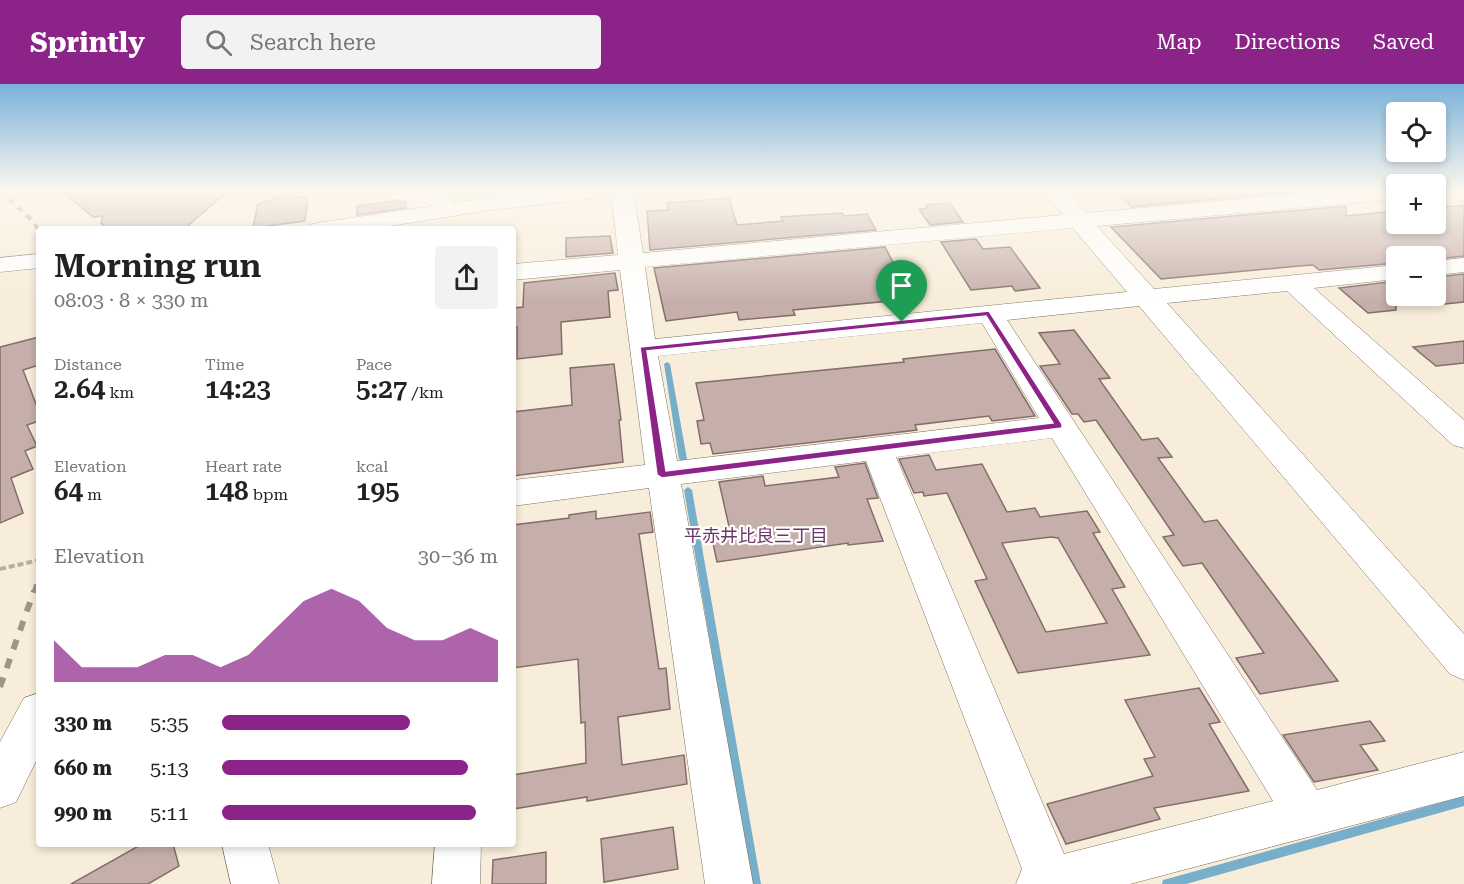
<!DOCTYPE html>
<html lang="en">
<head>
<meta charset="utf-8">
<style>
	:root { --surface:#fff; --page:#f2f2f2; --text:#222; --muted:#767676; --accent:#8c2388 }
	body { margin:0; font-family:"Roboto Serif","Noto Sans JP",serif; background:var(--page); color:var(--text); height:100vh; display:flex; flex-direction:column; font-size:22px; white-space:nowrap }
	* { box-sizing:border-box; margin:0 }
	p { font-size:20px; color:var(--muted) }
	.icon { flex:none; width:33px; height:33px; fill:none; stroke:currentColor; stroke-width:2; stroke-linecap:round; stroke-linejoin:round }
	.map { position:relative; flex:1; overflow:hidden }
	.panel { position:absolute; left:36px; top:142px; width:480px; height:621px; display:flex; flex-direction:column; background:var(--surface); border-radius:6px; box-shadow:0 3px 9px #0003 }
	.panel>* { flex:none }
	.buttons { position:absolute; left:1386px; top:18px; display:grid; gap:12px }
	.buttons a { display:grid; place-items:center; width:60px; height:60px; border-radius:6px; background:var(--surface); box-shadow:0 3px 9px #0003; font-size:30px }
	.pin { position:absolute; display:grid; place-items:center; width:51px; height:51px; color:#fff; margin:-62px -26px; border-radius:50% 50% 50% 0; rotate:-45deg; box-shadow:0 0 6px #0007 }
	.pin .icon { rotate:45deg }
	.round { display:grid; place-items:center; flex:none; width:63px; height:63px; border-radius:6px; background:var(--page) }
	.summary { display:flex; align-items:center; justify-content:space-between; height:102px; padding:0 18px }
	h1 { font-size:33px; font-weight:600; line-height:45px }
	.figures { display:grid; grid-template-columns:repeat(3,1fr); gap:9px; height:102px; padding:6px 18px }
	.figures div { display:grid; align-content:center }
	.figures b { font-size:26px; font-weight:600 }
	.figures small { font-size:16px; font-weight:400 }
	.figures p { font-size:16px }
	.chart { height:168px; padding:12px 18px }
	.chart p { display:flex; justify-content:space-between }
	.chart svg { width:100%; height:108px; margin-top:6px; fill:var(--accent); opacity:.7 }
	ul { padding:0 18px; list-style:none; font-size:20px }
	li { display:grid; grid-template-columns:96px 72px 1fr; align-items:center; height:45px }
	li i { height:15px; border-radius:8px; background:var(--accent) }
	header { display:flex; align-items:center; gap:36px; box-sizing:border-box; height:84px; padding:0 30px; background:var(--accent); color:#fff }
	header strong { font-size:28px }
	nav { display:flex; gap:33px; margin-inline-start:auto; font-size:21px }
	.search { width:420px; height:54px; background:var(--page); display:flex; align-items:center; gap:15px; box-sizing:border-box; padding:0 21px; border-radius:6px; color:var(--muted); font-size:22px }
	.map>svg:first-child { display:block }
</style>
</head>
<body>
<header>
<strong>Sprintly</strong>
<div class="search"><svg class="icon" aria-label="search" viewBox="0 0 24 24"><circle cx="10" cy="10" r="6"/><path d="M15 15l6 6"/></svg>Search here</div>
<nav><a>Map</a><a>Directions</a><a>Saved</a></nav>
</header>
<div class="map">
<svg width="1464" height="800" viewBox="0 0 1464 800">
	<rect width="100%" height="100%" fill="#f8edda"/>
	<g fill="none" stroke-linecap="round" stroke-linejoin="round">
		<!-- stream -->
		<path fill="#77afca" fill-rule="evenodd" d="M667 278 670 280 687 375 683 378 679 375 664 280Z
			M688 403 692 406 761 800H751L684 406Z
			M1464 712V722L1186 800H1162L1163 796 1167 795Z"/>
	</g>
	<!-- building -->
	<path fill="#c6afab" stroke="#836e6a" stroke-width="1.5" fill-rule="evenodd" d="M60 106H229L183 146H109L101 139 103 132 93 133Z
		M1115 106H1311L1131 123Z
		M284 111 308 114 305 137 253 144 258 120Z
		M729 114 737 141 783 137 781 133 842 129 844 132 867 130 876 146 650 166 647 127 668 126 667 119Z
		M394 117 406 119V124L357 131V122Z
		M950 119 963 138 930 141 919 125 928 124 926 121Z
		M1464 121V172L1436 175V167L1396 171V179L1319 186 1313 181 1299 182 1161 195 1111 143 1346 122V132L1395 127 1396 140H1436V124Z
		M610 152 613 169 566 173V154Z
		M976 155 983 165 1010 163 1040 204 1015 207 1012 202 971 206 941 158Z
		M885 163 912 215 793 226 795 231 739 236 737 228 666 237 654 184Z
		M615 189 618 206 608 207 610 233 561 238 562 270 517 275V243H513V224L523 223 524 199Z
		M1464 190V218L1436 221V193Z
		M1396 197V226L1368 229 1339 204Z
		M1074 246 1110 294 1099 295 1142 356 1158 354 1172 373 1158 374 1204 438 1217 436 1338 597 1260 610 1236 574 1264 569 1202 479 1183 482 1163 453 1174 451 1096 336 1084 338 1078 330H1072L1040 282 1060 280 1039 249Z
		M39 253V281L23 286 39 328V337L27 341 37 362 25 367 33 385 11 394 23 429 0 439V263Z
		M1464 257V279L1436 282 1413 263Z
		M995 265 1035 332 992 337 989 332 915 341 917 346 713 370 710 359 701 360 697 337 704 336 696 299 904 278 903 275Z
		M614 280 621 336H619L623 378 513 392V328L572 321 570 284Z
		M929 371 936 386 982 380 1007 428 1035 424 1040 433 1087 427 1100 448 1093 449 1125 503 1112 505 1150 571 1018 589 975 497 987 495 947 409 924 412 923 408 914 409 899 375ZM1051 453 1058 454 1107 539 1046 548 1002 459Z
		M865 379 878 414 867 415 883 457 848 461V459L717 478 711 450 730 447 719 398 763 392 765 402 839 393 835 383Z
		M596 427V435L650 428 653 448 639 450 659 585 666 584 670 625 618 633 622 681 684 671 687 700 587 717V713L513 725V691L586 679 585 638 581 639 578 575 513 584V441L569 434V431Z
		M1199 604 1220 638 1209 640 1249 707 1154 724 1160 735 1066 760 1047 720 1153 692 1144 675 1155 673 1125 616Z
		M1370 637 1385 657 1360 661 1378 686 1314 698 1283 651Z
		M673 743 678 785 604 798 601 755Z
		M142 760H173L179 782 148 800H71Z
		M546 768V800H492L493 776Z"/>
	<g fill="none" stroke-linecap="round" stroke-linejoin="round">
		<!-- minor casing -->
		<g stroke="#7c7261" stroke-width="1">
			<path id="minor" d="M359 106H435L449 112 457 125 454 130H438L433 122 425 118 370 113 362 111Z
				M611 106H633L643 169 1063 131 1042 106H1065L1086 129 1340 106H1396V115L1097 142 1154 205 1396 181V195L1314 204 1464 336V364L1453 361 1287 207 1167 219 1464 550V596L1450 590 1139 222 1007 236 1317 706 1464 668V712L1130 800H1016L1022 785 866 377 681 400 753 800H705L649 404 513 422V396L645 381 620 186 513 196V180L618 171ZM1073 144 1127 208 655 255 645 183ZM982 239 1039 334 677 377 658 272ZM1052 354 1273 717 1064 770 896 373Z
				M1447 106H1464V117L1456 115Z
				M1464 174V188L1436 191V177Z
				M39 609V671L16 718 0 724V658L24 614Z
				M222 760H268L279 800H231Z
				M435 760H481L480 800H432Z"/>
		</g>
		<!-- major casing -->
		<g stroke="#7c7261" stroke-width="1">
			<path id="major" d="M543 106H617L614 111 606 113 490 126 365 146H306L309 141 317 139Z
				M39 170V184L0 188V174Z"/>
		</g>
		<!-- path -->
		<path stroke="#b7aea0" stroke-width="4" stroke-dasharray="6 3" stroke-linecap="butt" d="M0 485 39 476"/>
		<!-- minor -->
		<use href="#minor" fill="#fff" fill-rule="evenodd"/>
		<!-- major -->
		<use href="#major" fill="#fff" fill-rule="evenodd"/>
		<!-- rail-far2 -->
		<path stroke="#9e9588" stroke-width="4" stroke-dasharray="6 6" stroke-linecap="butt" d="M0 107 33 137 39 147"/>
		<!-- rail-far1 -->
		<path stroke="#9e9588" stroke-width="4.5" stroke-dasharray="8 8" stroke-linecap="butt" d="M34 508 39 491"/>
		<!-- rail -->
		<path stroke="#9e9588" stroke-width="6" stroke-dasharray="10 10" stroke-linecap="butt" d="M0 603 34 507"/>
	</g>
	<!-- sky -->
	<linearGradient id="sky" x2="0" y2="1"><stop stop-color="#7bb2dc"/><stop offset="0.49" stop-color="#fcf7ee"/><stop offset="1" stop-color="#fcf7ee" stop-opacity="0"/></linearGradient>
	<rect width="1464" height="218" fill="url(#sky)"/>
	<!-- route -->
	<path fill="#8c2388" stroke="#fff" stroke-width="1.5" fill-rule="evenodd" d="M989 227 1062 340V344L662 394 657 391 640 263ZM986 232 1053 339 666 387 647 267Z"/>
	<g text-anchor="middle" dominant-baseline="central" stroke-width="4.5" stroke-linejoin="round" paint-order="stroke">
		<!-- neighbourhood labels -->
		<g font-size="18" fill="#6b3768" stroke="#fff">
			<text x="756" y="451">平赤井比良三丁目</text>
		</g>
	</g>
</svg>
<div class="buttons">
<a><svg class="icon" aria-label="locate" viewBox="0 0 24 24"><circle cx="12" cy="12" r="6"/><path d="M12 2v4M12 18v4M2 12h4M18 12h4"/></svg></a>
<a>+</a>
<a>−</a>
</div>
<div class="pin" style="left:902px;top:238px;background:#1e9e55"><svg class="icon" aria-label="arrive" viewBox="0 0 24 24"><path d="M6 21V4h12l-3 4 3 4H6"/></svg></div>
<section class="panel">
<div class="summary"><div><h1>Morning run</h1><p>08:03 · 8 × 330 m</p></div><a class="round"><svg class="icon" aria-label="share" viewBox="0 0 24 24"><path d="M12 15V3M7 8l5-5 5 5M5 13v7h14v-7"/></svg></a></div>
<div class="figures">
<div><p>Distance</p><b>2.64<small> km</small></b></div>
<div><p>Time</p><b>14:23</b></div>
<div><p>Pace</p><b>5:27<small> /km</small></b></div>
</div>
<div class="figures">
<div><p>Elevation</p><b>64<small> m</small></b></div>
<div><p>Heart rate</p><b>148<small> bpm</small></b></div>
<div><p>kcal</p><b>195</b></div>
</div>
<div class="chart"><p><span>Elevation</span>30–36 m</p>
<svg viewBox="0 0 160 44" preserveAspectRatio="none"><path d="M0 44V27L10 38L20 38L30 38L40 33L50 33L60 38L70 33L80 22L90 11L100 6L110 11L120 22L130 27L140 27L150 22L160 27V44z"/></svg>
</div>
<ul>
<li><b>330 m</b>5:35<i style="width:68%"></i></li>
<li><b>660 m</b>5:13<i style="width:89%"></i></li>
<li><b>990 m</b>5:11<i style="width:92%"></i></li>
</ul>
</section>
</div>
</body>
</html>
